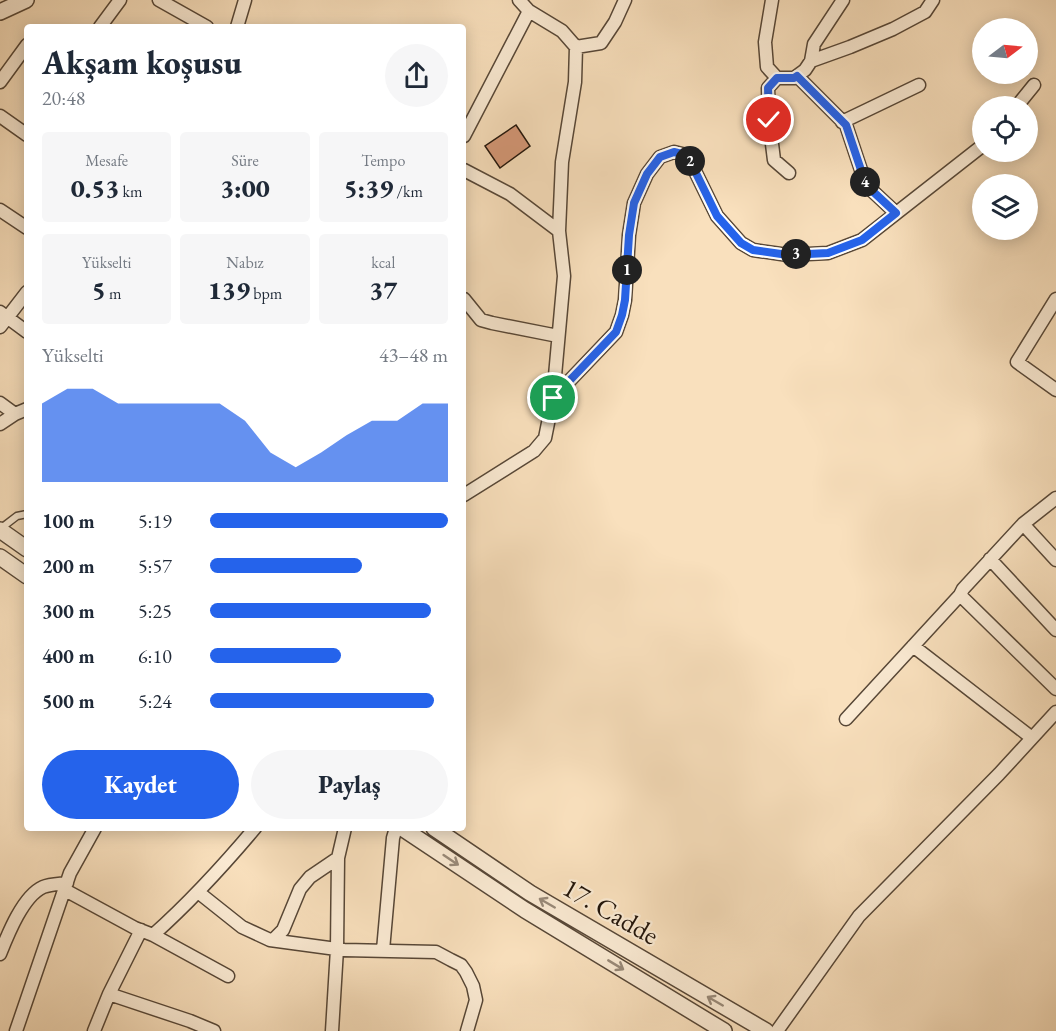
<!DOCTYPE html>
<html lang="tr">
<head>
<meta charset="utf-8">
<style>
	:root { --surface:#fff; --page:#f6f6f7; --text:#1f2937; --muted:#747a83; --accent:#2563eb }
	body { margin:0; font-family:"EB Garamond",serif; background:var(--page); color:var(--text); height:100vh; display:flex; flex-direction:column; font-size:22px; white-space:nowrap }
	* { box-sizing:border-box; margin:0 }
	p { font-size:20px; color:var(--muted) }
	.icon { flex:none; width:33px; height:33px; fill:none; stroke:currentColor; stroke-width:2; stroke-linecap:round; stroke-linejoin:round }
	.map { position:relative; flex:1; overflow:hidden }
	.sheet { position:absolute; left:24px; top:24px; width:442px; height:807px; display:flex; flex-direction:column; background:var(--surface); border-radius:6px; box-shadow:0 3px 15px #0003 }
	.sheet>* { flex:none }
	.needle { width:39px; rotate:74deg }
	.fabs { position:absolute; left:972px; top:18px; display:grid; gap:12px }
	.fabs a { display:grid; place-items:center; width:66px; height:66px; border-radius:50%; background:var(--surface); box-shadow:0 3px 15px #0003; font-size:30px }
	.pin { position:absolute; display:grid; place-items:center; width:51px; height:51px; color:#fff; margin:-26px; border:3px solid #fff; border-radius:50%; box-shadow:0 2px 6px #0007 }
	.km { position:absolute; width:30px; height:30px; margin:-15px; border-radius:50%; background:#222; color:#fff; font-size:16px; line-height:30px; text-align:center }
	.round { display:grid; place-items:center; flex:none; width:63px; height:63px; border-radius:32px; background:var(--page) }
	.head { display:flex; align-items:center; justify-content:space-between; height:102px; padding:0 18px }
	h1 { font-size:33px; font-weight:800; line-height:45px }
	.figures { display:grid; grid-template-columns:repeat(3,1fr); gap:9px; height:102px; padding:6px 18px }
	.figures div { display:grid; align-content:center; border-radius:6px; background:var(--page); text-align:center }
	.figures b { font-size:26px; font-weight:800 }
	.figures small { font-size:16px; font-weight:400 }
	.figures p { font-size:16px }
	.chart { height:168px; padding:12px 18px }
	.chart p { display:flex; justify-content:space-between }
	.chart svg { width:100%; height:108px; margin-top:6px; fill:var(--accent); opacity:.7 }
	.action { display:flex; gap:12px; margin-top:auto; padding:12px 18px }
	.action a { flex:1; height:69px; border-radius:36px; background:var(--accent); color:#fff; font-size:24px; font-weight:800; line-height:69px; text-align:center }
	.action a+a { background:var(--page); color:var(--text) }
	ul { padding:0 18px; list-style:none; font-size:20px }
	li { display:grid; grid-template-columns:96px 72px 1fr; align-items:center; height:45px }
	li i { height:15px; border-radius:8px; background:var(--accent) }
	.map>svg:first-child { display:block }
</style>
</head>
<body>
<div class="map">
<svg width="1056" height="1031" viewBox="0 0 1056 1031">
	<rect width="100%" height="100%" fill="#f9e0bd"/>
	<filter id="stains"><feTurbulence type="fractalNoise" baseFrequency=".00333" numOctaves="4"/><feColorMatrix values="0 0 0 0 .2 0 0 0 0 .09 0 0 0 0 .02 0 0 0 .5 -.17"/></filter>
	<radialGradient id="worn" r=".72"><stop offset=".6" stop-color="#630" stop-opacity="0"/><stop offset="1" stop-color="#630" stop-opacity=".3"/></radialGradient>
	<!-- building -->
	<path fill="#d69978" stroke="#21140a" stroke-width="1.5" d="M516 125 530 146 500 168 485 146Z"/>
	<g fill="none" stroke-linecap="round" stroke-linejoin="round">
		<!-- service casing -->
		<g stroke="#574737" stroke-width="9">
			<path id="service" d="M0 529 17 516 27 514"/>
		</g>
		<!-- minor casing -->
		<g stroke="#574737" stroke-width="15">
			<path id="minor" d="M159 0 207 27
				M519 0 529 11 562 31 576 47 575 82 562 162 559 231
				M772 0 765 42 767 67 777 78H794L805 70 811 61 814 44 843 0
				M100 27 120 0
				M237 27 245 0
				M576 47 601 43 615 22 625 0
				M811 61 850 47 893 29 925 12 933 0
				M797 76 846 125 866 185 896 213
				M777 78 768 88 769 120 774 160 789 173
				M0 82 27 45
				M1017 106 1034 85
				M0 116 27 135
				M842 122 919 85
				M464 136 529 11
				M464 170 510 194 559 231 564 276 553 398 545 438 534 451 464 495
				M0 210 27 228
				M464 299 481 320 492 323 558 336
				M1056 299 1017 362 1056 390
				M0 312 27 332
				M0 327 27 292
				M553 398 616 332 622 315 625 300 629 235 634 203 647 174 660 157 674 152 686 155 694 169 717 216 741 243 753 250 788 255 828 253 862 240 982 146
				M0 403 15 414
				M0 424 15 414 27 409
				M1023 524 1056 560
				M990 559 1056 630
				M960 595 1056 689
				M913 646 1032 738
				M846 719 960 595 963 589 1023 524 1056 498
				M65 890 135 928 153 935 228 976
				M198 892 242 927 270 940 344 950 436 952 451 960 461 965 466 972 473 986 476 1000 467 1031
				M153 935C190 902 223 866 255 828
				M273 940 283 930 300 889 310 877 338 858
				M383 950 393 838 396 828
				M0 954C8 934 23 896 43 887 50 884 60 884 67 883
				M109 994 190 1021 214 1031
				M16 1031 70 873 95 828
				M94 1031 109 994 141 930
				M332 1031 337 949 338 858 345 828
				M777 1031 859 916 999 774 1056 712"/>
		</g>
		<!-- tertiary casing -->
		<g stroke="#574737" stroke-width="18">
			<path id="tertiary" d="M0 12 26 0
				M0 530 27 549
				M0 557 27 576
				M402 828 525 910 724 1031
				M434 828 530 893 766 1031"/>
		</g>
		<!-- service -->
		<use href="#service" stroke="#fbebd4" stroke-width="6"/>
		<!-- minor -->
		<use href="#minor" stroke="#fbebd4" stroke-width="12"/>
		<!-- tertiary -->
		<use href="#tertiary" stroke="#fbebd4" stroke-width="15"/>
	</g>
	<!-- one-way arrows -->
	<defs><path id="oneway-shaft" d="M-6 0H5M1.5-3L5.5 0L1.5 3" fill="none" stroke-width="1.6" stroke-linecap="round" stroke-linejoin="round" transform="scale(1.5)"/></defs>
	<g stroke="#998a79">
		<use href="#oneway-shaft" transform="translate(451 860) rotate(34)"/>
		<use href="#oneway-shaft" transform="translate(547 903) rotate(-150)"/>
		<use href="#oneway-shaft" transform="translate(616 965) rotate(31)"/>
		<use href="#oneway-shaft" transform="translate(715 1001) rotate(-150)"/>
	</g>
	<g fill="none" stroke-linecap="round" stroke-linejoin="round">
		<!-- route casing -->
		<g stroke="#fff" stroke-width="12">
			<path id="route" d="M553 398 616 332 622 315 625 300 629 235 634 203 647 174 660 157 674 152 686 155 694 169 717 216 741 243 753 250 788 255 828 253 862 240 896 213 866 185 846 125 797 76 794 78H777L768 88 769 120"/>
		</g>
		<!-- route -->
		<use href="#route" stroke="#2563eb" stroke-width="8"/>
	</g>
	<g text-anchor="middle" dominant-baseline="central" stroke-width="4.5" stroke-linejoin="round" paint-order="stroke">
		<!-- street labels -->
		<g font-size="27" fill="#21140a" stroke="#fbebd4">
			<text transform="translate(611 911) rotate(30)">17. Cadde</text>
		</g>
	</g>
	<rect width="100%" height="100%" filter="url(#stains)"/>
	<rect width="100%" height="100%" fill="url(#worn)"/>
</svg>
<div class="fabs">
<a><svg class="needle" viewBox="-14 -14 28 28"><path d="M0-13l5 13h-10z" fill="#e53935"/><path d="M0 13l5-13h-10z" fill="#747a83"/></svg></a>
<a><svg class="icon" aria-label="locate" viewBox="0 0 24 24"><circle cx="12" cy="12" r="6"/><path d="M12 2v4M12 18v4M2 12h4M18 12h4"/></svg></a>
<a><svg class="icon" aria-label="layers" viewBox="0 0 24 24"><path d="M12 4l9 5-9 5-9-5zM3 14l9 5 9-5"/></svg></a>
</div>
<div class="pin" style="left:553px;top:398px;background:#1e9e55"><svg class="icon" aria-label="arrive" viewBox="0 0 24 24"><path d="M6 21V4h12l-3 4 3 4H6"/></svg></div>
<div class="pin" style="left:769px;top:120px;background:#d93025"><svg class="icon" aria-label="check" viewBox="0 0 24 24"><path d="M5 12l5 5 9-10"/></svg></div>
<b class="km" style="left:627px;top:270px">1</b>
<b class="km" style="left:690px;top:161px">2</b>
<b class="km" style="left:796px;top:254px">3</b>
<b class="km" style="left:865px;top:182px">4</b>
<section class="sheet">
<div class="head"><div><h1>Akşam koşusu</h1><p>20:48</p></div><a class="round"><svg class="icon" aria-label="share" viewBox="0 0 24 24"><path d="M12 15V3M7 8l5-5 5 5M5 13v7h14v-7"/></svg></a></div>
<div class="figures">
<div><p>Mesafe</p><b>0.53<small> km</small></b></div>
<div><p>Süre</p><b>3:00</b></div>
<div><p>Tempo</p><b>5:39<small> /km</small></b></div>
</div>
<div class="figures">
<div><p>Yükselti</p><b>5<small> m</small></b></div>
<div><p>Nabız</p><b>139<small> bpm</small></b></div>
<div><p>kcal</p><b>37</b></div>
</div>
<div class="chart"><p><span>Yükselti</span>43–48 m</p>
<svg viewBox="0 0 160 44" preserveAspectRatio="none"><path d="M0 44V12L10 6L20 6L30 12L40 12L50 12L60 12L70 12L80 19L90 32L100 38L110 32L120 25L130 19L140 19L150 12L160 12V44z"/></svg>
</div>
<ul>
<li><b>100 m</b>5:19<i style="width:100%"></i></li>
<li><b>200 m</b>5:57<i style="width:64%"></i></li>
<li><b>300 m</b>5:25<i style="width:93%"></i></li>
<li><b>400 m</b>6:10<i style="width:55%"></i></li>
<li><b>500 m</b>5:24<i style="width:94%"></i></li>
</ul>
<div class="action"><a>Kaydet</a><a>Paylaş</a></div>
</section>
</div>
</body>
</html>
